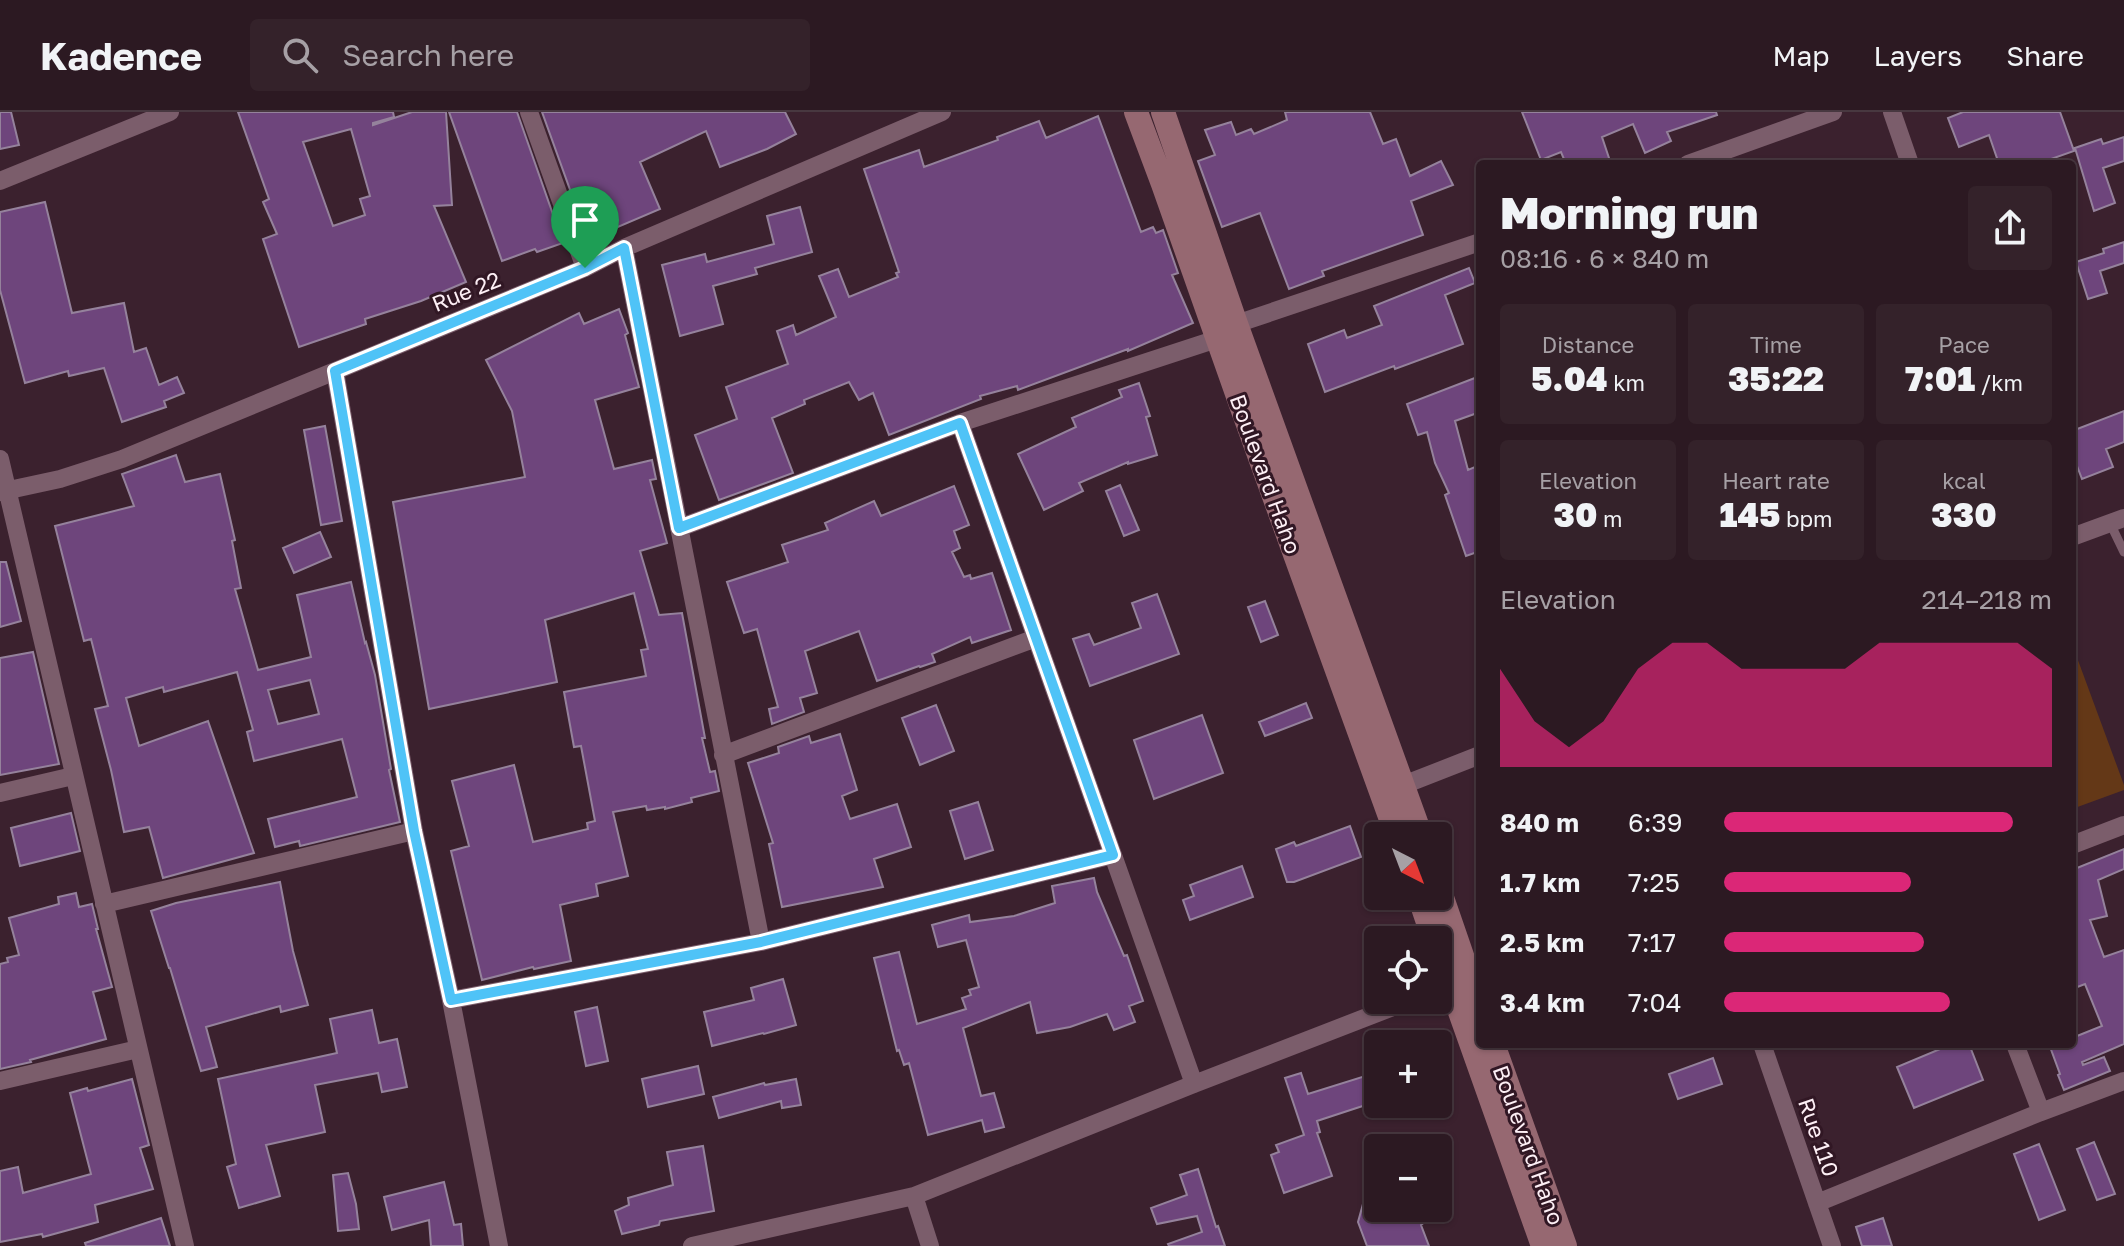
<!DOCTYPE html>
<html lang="en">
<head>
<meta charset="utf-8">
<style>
	:root { --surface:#2c1922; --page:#34222a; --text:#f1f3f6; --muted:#a6a0a5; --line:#483840; --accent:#db2777 }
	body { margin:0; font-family:"Golos Text",sans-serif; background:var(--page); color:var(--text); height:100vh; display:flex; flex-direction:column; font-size:30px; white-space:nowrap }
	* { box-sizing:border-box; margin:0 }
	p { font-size:26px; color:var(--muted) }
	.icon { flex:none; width:44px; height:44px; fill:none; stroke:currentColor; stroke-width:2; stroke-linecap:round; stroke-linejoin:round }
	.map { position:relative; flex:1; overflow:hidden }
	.side { position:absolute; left:1476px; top:48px; width:600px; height:888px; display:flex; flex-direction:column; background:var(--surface); border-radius:8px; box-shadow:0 2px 6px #0004,0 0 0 2px var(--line) }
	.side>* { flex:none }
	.needle { width:52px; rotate:138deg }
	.controls { position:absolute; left:1364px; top:710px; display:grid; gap:16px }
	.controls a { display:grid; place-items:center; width:88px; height:88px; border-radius:8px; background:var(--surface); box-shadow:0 2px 6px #0004,0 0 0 2px var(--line); font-size:40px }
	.pin { position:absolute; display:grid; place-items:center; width:68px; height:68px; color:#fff; margin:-82px -34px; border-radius:50% 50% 50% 0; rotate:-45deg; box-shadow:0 0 8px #0007 }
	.pin .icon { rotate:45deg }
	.round { display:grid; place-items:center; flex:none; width:84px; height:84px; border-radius:8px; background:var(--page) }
	.head { display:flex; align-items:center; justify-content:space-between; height:136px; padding:0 24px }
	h1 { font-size:44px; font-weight:800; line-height:60px }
	.metrics { display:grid; grid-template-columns:repeat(3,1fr); gap:12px; height:136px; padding:8px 24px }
	.metrics div { display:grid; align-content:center; border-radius:8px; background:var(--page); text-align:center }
	.metrics b { font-size:34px; font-weight:800 }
	.metrics small { font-size:22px; font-weight:400 }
	.metrics p { font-size:22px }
	.chart { height:224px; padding:16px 24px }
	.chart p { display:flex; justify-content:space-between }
	.chart svg { width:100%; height:144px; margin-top:8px; fill:var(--accent); opacity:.7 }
	ul { padding:0 24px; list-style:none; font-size:26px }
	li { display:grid; grid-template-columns:128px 96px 1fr; align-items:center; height:60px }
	li i { height:20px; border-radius:10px; background:var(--accent) }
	header { display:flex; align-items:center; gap:48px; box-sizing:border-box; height:112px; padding:0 40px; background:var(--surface); border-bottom:2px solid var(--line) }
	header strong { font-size:38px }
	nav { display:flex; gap:44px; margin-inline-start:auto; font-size:28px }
	.search { width:560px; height:72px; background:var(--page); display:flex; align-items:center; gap:20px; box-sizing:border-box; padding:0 28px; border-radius:8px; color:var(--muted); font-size:30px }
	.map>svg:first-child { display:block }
</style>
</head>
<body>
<header>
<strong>Kadence</strong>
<div class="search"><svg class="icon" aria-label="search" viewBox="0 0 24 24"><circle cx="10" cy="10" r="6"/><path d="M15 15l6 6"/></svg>Search here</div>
<nav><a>Map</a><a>Layers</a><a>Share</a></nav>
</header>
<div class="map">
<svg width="2124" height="1134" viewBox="0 0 2124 1134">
	<rect width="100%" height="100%" fill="#3b212e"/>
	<!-- green -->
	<path fill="#643817" d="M2072 532 2124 673V678L2072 697Z"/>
	<!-- building -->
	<path fill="#6e457c" stroke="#95829c" stroke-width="2" fill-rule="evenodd" d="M0 0H11L19 33 0 37Z
		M238 0H393L394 5 373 11V13L412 0H446L452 93 434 94 466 170 421 189 365 207 366 212 299 235 263 127 277 122 263 90 269 87ZM351 17 370 84 360 87 365 103 333 114 303 30Z
		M449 0H517L563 131 537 140 535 137 502 149Z
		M542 0H785L796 22 767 37 720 55 706 19 640 50 660 97 592 126 590 121 586 122Z
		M1285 0H1370L1383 32 1396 27 1410 64 1441 49 1453 73 1411 89 1423 123 1322 159 1324 164 1289 177 1260 101 1222 115 1198 49 1215 43 1205 18 1231 10 1236 23 1251 17 1254 22 1287 8Z
		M1522 0H1716L1717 3 1667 20 1671 29 1645 41 1633 12 1602 25 1611 52H1566L1561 40 1541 48Z
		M1963 0H2060L2074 39 2037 52H1999L1989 23 1959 35 1948 6Z
		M1098 4 1141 120 1153 115 1156 121 1163 118 1178 161 1172 163 1193 211 1128 239V237L1018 278 1017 274 980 284 981 287 889 323 873 281 859 288 849 270 804 288 805 292 772 306 793 361 719 388 695 323 737 307 726 275 788 252 777 219 793 213 796 223 836 205 819 164 838 157 849 185 898 165 896 161 899 160 864 57 919 38 924 55 998 28 997 25 1039 9 1046 26Z
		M2124 25V49L2103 56 2115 91 2094 99 2075 36 2101 27 2103 32Z
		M45 90 72 201 124 191 134 240 146 236 159 273 177 265 184 281 164 289 166 295 122 310 104 256 69 264 68 259 25 271 0 178V100Z
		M800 95 812 140 755 156 757 162 713 174 723 212 680 224 662 153 705 142 707 150 774 132 767 104Z
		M2124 130V151L2100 159 2107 181 2088 187 2076 150 2104 141 2103 137Z
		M1469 156 1475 171 1445 183 1463 232 1395 257 1394 254 1325 280 1308 232 1344 218 1347 226 1382 213 1374 194Z
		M619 197 628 221 625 223 639 275 595 288 614 357 652 348 656 367 650 368 667 431 640 439 659 503 682 501 705 626H702L710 660 715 659 719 679 691 686 692 690 665 697V695L647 698 646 694 613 700 628 764 596 772 598 784 560 793 571 849 534 857 533 855 482 868 451 739 469 734 452 669 514 653 533 730 588 717 587 711 595 709 581 634 574 635 564 580 646 564 641 538 648 537 634 481 545 508 557 570 429 597 393 390 525 365 512 299 486 248 579 201 584 212Z
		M1480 264V300L1455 309 1468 358 1480 353V439L1466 444 1445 383 1449 381 1435 351 1427 320 1418 323 1407 292Z
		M1139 271 1150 304 1146 305 1157 343 1128 352V350L1079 371 1083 379 1044 398 1018 342 1076 315 1072 306 1122 285 1119 278Z
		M2124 299V330L2106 337 2113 355 2082 367 2072 341V319Z
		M325 314 342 409 321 413 304 318Z
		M176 343 185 370 220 362 235 428 232 429 241 476 235 477 258 558 311 545 297 483 351 470 365 531 366 530 375 563 391 657 389 658 400 710 300 734 299 729 275 735 268 707 357 685 342 627 254 649 247 620 253 618 237 560 164 580 163 575 126 586 139 634 208 609 254 741 163 766 149 715 124 720 111 658 95 597 108 594 91 527 84 529 55 414 134 394 122 362ZM310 568 319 602 278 612 268 578Z
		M1120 373 1139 418 1124 424 1106 379Z
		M954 374 969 413 954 419 960 436 952 440 964 465 970 463 971 467 992 461 1011 518 972 531 970 525 932 542 935 550 920 555 919 554 877 569 859 519 805 539 817 581 800 586 804 600 772 612 769 597 778 595 757 517 744 521 727 470 788 450 782 433 828 418 825 411 874 389 881 404Z
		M320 420 331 445 294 461 283 436Z
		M0 450H6L21 509 0 515Z
		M1157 482 1179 542 1090 574 1073 527 1089 522 1094 533 1141 516 1132 491Z
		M1265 489 1278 523 1261 530 1248 495Z
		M33 540 59 652 0 663V546Z
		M1306 591 1312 606 1265 624 1259 610Z
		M936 593 954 639 920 653 902 606Z
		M1202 603 1223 661 1154 687 1134 628Z
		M840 622 857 678 842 684 850 707 897 692 911 735 874 747 883 775 782 795 769 732 773 731 748 651 779 641 778 635 809 624 811 631Z
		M978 690 993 738 965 747 950 699Z
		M71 701 80 739 20 754 11 716Z
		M1350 714 1361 745 1294 770H1287L1276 737 1294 730 1296 734Z
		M2124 737V757L2098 768 2107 804 2090 808 2104 845 2124 838V932L2082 950 2083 953 2104 945 2110 959 2064 978 2058 963 2060 962 2049 932H2072V926L2102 914 2085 872 2072 877V758Z
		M1242 754 1253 785 1190 808 1183 788 1194 784 1190 773Z
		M1094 766 1097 780 1124 844 1127 843 1143 889 1129 894 1135 910 1114 918 1107 902 1070 915 1037 921 1030 890 963 916 981 984 994 981 1004 1015 985 1020 982 1008 928 1023 909 951 904 953 899 938 897 939 874 846 899 840 917 912 966 897 962 886 971 883 969 878 979 875 966 828 938 835 932 813 969 803 970 810 1014 804 1055 791 1052 774Z
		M280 770 293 839 308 893 281 900 280 894 206 915 217 955 201 959 170 856H169L151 799 176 791Z
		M76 781 79 795 92 792 98 817H96L112 875 93 880 106 927 30 948 31 950 0 957V852L8 850 7 846 19 843 9 806 59 792 58 785Z
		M783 867 796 913 764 922 763 921 712 934 704 900 754 888 751 876Z
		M597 895 608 949 586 954 575 900Z
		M372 898 379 931 397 927 407 975 382 980 378 961 315 973 325 1020 266 1033 280 1084 239 1096 227 1055 236 1052 218 967 337 941 330 907Z
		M1952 932H1969L1983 968 1914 996 1897 955Z
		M1713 946 1722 972 1678 987 1669 962Z
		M698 954 704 982 648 995 642 967Z
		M1378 960V989L1317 1009 1320 1020 1317 1021 1332 1064 1284 1081 1271 1043 1279 1040 1276 1033 1304 1023 1285 966 1301 961 1308 982Z
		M132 967 149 1033 140 1036 153 1077 95 1093 98 1110 43 1125 42 1122 0 1130V1059L18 1055 23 1081 91 1062 70 981 87 976 88 979Z
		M796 967 801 993 782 996 781 989 719 1006 713 985 764 971 765 973Z
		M2094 1030 2115 1082 2097 1088 2077 1037Z
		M2039 1032 2065 1098 2039 1108 2014 1042Z
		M703 1034 714 1099 660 1109 659 1113 622 1122 615 1099 629 1093 628 1086 673 1073 667 1040Z
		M1373 1056 1378 1057V1096H1411L1432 1104 1421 1113 1429 1134H1367L1358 1110Z
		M1198 1057 1216 1115 1218 1114 1225 1134H1169L1168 1132 1202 1120 1197 1104 1157 1112 1151 1096 1187 1083 1180 1063Z
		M348 1061 356 1092 359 1117 338 1119 333 1063Z
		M444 1070 454 1113 461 1112 463 1134H431L429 1108 392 1118 384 1085Z
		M161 1106 170 1134H86L85 1131Z
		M1883 1106 1892 1134H1862L1856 1115Z"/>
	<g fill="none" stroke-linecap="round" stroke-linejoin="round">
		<!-- lane -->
		<path stroke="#7b5d6b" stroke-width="9" d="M2110 411 2124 440"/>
		<!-- street -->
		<path stroke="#7b5d6b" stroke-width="18" d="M529 0 585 156
			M1892 0 1910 52
			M1688 52 1833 0
			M0 69 170 0
			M624 136 761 830
			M1236 212 1480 130
			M335 259 414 719 451 888 499 1134
			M960 311 1194 972
			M0 347 185 1134
			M0 380 60 367 122 347 585 156 624 136 942 0
			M679 416 960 311 1217 227
			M2072 425 2124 406
			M723 643 1036 526
			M1393 677 1480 643
			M0 681 73 664
			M2072 733 2124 713
			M104 792 414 719
			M451 888 761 830 1113 743
			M1762 932 1832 1134
			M2015 932 2041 1000
			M0 969 138 937
			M914 1084 930 1134
			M1817 1091 2041 1000 2124 969
			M692 1134 914 1084 1194 972 1411 888"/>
		<!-- secondary -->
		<path stroke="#966871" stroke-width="24" d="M1136 0 1163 72 1241 293 1397 724
			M1163 0 1236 212 1421 724
			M1438 774 1480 896
			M1419 784 1434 828
			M1438 838 1543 1134
			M1493 932 1565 1134"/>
	</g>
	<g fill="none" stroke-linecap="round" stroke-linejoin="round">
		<!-- route casing -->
		<g stroke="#fff" stroke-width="16">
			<path id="route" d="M624 136 679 416 960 311 1113 743 761 830 451 888 414 719 335 259 585 156Z"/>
		</g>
		<!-- route -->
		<use href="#route" stroke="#4fc3f7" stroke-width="10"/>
	</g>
	<g text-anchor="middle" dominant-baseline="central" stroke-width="6" stroke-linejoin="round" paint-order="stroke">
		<!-- street labels -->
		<g font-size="22" fill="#fdeff5" stroke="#311724">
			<text transform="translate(466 179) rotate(-22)">Rue 22</text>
			<text transform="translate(1266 362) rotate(70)">Boulevard Haho</text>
			<text transform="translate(1819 1025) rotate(71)">Rue 110</text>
			<text transform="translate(1529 1033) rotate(70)">Boulevard Haho</text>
		</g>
	</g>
</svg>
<div class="controls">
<a><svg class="needle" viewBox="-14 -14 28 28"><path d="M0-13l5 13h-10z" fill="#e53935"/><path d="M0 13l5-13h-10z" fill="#a6a0a5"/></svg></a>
<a><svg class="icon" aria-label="locate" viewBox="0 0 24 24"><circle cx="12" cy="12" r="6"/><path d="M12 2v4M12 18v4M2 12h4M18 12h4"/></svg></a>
<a>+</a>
<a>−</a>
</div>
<div class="pin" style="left:585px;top:156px;background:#1e9e55"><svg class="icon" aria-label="arrive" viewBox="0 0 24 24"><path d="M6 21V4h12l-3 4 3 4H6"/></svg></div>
<section class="side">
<div class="head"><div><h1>Morning run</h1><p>08:16 · 6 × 840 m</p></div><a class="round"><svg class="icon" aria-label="share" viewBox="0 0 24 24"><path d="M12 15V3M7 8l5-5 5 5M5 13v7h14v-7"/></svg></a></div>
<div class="metrics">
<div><p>Distance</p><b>5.04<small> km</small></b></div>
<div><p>Time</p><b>35:22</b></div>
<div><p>Pace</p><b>7:01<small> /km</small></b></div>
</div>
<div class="metrics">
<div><p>Elevation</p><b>30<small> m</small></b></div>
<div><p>Heart rate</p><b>145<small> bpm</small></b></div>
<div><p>kcal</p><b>330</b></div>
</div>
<div class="chart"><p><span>Elevation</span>214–218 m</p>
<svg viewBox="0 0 160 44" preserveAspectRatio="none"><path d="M0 44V14L10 30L20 38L30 30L40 14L50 6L60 6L70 14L80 14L90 14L100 14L110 6L120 6L130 6L140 6L150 6L160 14V44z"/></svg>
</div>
<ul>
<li><b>840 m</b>6:39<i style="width:88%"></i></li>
<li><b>1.7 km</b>7:25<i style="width:57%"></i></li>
<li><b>2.5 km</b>7:17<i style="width:61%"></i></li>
<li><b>3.4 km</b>7:04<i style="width:69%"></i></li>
</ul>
</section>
</div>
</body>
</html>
